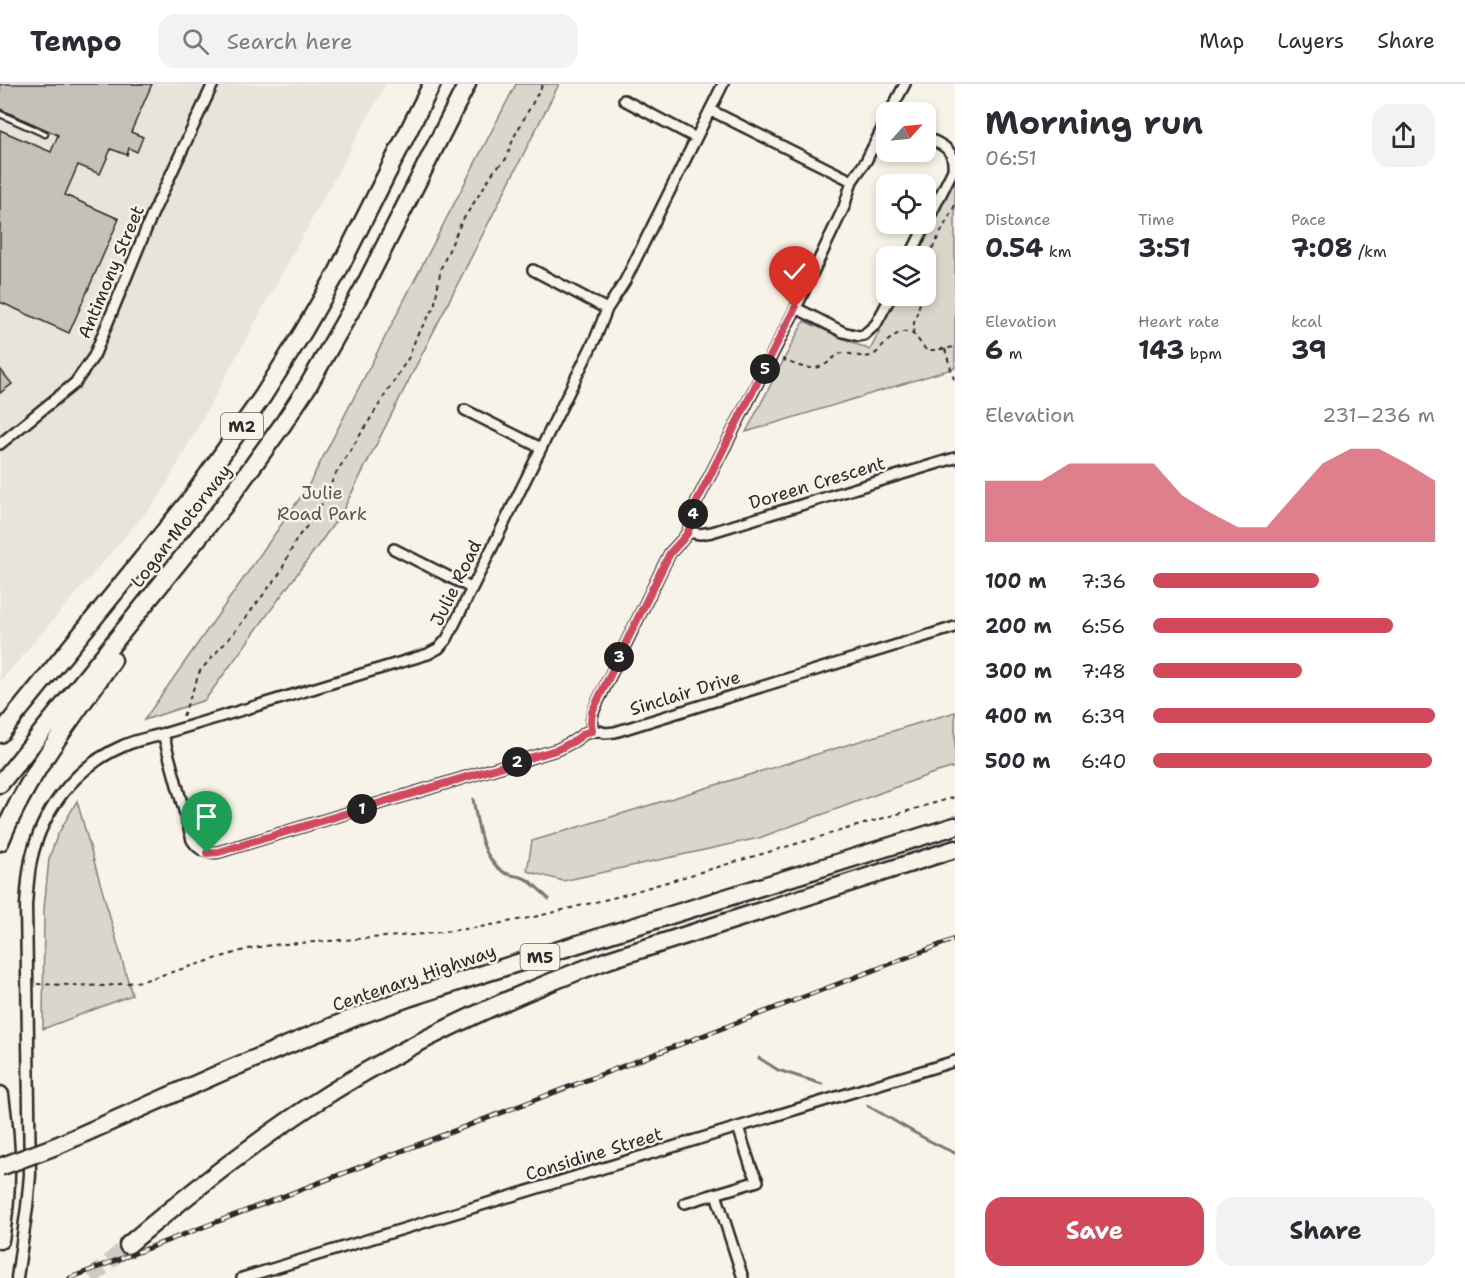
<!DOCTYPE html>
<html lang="en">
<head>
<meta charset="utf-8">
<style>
	:root { --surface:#fff; --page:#f2f2f3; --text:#2b2b33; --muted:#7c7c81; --line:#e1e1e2; --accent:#d1495b }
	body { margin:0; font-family:"Shantell Sans",sans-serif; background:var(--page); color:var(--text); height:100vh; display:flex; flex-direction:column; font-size:22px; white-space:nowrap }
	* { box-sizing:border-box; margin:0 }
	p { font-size:20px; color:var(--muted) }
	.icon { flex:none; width:33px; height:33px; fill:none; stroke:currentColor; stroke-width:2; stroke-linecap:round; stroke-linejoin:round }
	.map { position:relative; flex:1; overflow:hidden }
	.side { display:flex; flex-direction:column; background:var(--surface); width:510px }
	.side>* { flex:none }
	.needle { width:39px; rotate:63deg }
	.tools { position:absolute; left:876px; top:18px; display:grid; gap:12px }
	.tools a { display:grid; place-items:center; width:60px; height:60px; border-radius:12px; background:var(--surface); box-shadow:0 3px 9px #0003; font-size:30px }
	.pin { position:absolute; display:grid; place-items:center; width:51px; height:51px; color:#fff; margin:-62px -26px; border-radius:50% 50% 50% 0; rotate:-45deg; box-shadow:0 0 6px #0007 }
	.pin .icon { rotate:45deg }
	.km { position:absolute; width:30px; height:30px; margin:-15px; border-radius:50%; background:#222; color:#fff; font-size:16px; line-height:30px; text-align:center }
	.round { display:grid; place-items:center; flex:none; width:63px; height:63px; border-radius:18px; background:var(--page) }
	.overview { display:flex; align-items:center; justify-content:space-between; height:102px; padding:0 30px }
	h1 { font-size:33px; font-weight:700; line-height:45px }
	.figures { display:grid; grid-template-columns:repeat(3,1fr); gap:9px; height:102px; padding:6px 30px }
	.figures div { display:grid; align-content:center }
	.figures b { font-size:26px; font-weight:700 }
	.figures small { font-size:16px; font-weight:400 }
	.figures p { font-size:16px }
	.chart { height:168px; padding:12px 30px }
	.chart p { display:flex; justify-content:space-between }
	.chart svg { width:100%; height:108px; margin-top:6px; fill:var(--accent); opacity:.7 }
	.action { display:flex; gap:12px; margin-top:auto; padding:12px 30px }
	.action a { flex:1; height:69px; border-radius:18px; background:var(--accent); color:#fff; font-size:24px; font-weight:700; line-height:69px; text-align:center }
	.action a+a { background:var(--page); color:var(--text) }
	ul { padding:0 30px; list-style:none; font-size:20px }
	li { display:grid; grid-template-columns:96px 72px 1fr; align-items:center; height:45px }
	li i { height:15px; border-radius:8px; background:var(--accent) }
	header { display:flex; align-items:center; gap:36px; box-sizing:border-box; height:84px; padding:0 30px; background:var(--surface); border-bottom:2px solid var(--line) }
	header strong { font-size:28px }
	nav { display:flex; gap:33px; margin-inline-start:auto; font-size:21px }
	.search { width:420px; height:54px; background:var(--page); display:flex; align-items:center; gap:15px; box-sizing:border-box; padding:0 21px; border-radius:18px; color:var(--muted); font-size:22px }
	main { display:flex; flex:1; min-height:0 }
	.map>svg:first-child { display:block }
</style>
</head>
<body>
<header>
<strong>Tempo</strong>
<div class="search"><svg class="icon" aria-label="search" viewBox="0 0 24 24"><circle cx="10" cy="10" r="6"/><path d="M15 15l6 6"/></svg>Search here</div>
<nav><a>Map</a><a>Layers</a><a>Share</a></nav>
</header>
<main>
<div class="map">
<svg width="955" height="1194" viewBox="0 0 955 1194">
	<rect width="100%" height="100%" fill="#f7f3e8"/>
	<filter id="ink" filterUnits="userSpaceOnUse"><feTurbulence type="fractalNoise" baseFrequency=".0167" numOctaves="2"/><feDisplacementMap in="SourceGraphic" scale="12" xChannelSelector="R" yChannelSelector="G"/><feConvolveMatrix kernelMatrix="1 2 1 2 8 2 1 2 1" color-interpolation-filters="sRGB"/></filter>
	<g filter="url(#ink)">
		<!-- built -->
		<path fill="#e8e4da" d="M0 0H386L160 412 0 598Z"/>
		<!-- green -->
		<path fill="#dad6cc" stroke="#82807c" stroke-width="1.5" d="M516 0H559L341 430 205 616 144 636 307 404Z
			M955 95V284L746 348 804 237 870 266 897 212H926V172H916Z
			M955 628V683L931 690 759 754 563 797 527 787 532 757Z
			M77 717 132 911 43 945 44 825 49 775 57 752Z"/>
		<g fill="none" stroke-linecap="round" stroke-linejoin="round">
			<!-- stream -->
			<path stroke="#7a7874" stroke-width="3" d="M473 715C478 740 480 771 502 787 508 792 517 791 524 794 533 798 542 809 549 815
				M759 974 778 986 822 1000
				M868 1022C898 1038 923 1056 955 1069"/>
		</g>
		<!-- building -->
		<path fill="#c4c1b9" stroke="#2b2b2b" stroke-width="1.5" d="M0 0H152L131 48 143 53 137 68 129 64 127 71 111 65 100 90 78 81 65 111 119 135 69 249 0 218V46L51 68 58 51 0 25Z
			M0 285 12 300 0 309Z"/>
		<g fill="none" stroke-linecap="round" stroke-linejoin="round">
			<!-- motorway-tunnel -->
			<path stroke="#cecbc2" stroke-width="16" stroke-dasharray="16 8" stroke-linecap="butt" d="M91 1194 128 1161"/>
			<!-- service casing -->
			<g stroke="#2b2b2b" stroke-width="9">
				<path id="service" d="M0 30 45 50"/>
			</g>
			<!-- minor casing -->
			<g stroke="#2b2b2b" stroke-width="14">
				<path id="minor" d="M723 0 625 197 607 225 596 253 447 555 439 564 428 570 163 650 192 756C199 767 207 770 219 768L559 665 574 657 585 649 599 647 605 649 615 648 955 543
					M624 16 696 54
					M710 26 852 97
					M890 28 905 0
					M910 172 953 86C955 64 942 61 926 53
					M533 186 607 225
					M796 224 843 248 859 252 864 251 876 240 891 212
					M465 326 541 364
					M0 360 75 299 94 272 152 131 213 0
					M688 448 700 450 712 448 955 374
					M394 465 471 504
					M592 647C590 633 594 625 600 613L663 483 670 469 683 455 688 448 697 417 796 224 844 123 852 97 866 77 886 37
					M716 1110 743 1194
					M685 1119 758 1097 751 1083 738 1043
					M242 1194 955 977"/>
			</g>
			<!-- tertiary casing -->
			<g stroke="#2b2b2b" stroke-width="15">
				<path id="tertiary" d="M17 1194 27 1123 30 1091 26 821C27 806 28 791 31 776 42 726 76 682 123 662 135 656 150 654 163 650"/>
			</g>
			<!-- motorway casing -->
			<g stroke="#2b2b2b" stroke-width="21">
				<path id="motorway" d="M0 650 189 417 263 312 303 248 337 189 432 0
					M0 700 223 423 283 340 308 302 363 205 467 0
					M0 758C27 691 72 635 113 576
					M0 1011C7 1061 9 1106 0 1156
					M56 1062 225 987 353 934 408 914 489 888 955 742
					M128 1161C187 1111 248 1063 313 1020 405 960 505 914 608 876L955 765"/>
			</g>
			<!-- path -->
			<path stroke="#2b2b2b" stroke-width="2" stroke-dasharray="4.5 4.5" stroke-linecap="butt" d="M926 200 928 173 955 121
				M913 250 914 239 922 212
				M945 265 955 299
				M782 275C796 281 811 289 826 280 833 276 835 269 845 269 854 270 864 275 873 271 877 269 880 265 883 262 890 254 903 242 914 251 918 255 922 261 926 266H935L955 263
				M183 632 200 587 237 545 280 489 297 454 317 430 335 391 409 273 417 251 434 224 441 184 461 139 494 87 506 75 514 53 543 0
				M37 900 106 902 142 897 248 865 272 861 413 851 475 844 534 833 616 813 955 713"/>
			<!-- service -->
			<use href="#service" stroke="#f7f3e8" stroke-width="4.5"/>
			<!-- minor -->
			<use href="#minor" stroke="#f7f3e8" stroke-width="9"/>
			<!-- tertiary -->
			<use href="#tertiary" stroke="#f7f3e8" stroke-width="10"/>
			<!-- motorway -->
			<use href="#motorway" stroke="#f7f3e8" stroke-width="16"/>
			<!-- rail casing -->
			<g stroke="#2b2b2b" stroke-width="5">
				<path id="rail" d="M70 1194 955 855"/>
			</g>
			<!-- rail -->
			<use href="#rail" stroke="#f7f3e8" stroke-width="3" stroke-dasharray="9" stroke-linecap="butt"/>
			<!-- motorway-bridge casing -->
			<g stroke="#2b2b2b" stroke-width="21" stroke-linecap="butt">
				<path id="motorway-bridge" d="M0 1083 56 1062"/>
			</g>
			<!-- motorway-bridge -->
			<use href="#motorway-bridge" stroke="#f7f3e8" stroke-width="16"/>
		</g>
	</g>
	<g fill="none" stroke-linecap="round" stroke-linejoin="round" filter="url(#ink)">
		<!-- route casing -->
		<g stroke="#fff" stroke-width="12">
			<path id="route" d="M207 769 219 768 559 665 574 657 585 649 592 647 591 638 592 628 663 483 670 469 683 455 688 448 697 417 795 224"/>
		</g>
		<!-- route -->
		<use href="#route" stroke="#d1495b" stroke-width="8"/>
	</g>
	<g text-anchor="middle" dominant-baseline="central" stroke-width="5" stroke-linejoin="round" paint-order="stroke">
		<!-- shield labels -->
		<g fill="#f7f3e8" stroke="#686764" stroke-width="1.5">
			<rect x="221" y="329" width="42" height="26" rx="4.5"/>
			<rect x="520.5" y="860" width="39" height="26" rx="4.5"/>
		</g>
		<g font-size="16" font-weight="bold" fill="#2b2b2b">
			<text x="242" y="342">M2</text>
			<text x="540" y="873">M5</text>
		</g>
		<!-- street labels -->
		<g font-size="18" fill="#2b2b2b" stroke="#f7f3e8">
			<text transform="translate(111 188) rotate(-67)">Antimony Street</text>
			<text transform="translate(817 399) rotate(-17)">Doreen Crescent</text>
			<text transform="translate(181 442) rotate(-52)">Logan Motorway</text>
			<text transform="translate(456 499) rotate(-64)">Julie Road</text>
			<text transform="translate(685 609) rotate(-17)">Sinclair Drive</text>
			<text transform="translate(414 894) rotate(-19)">Centenary Highway</text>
			<text transform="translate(594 1070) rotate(-17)">Considine Street</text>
		</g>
		<!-- park labels -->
		<g font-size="18" fill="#575653" stroke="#f7f3e8">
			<text x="322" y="409">Julie<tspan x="322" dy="21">Road Park</tspan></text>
		</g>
	</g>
</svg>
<div class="tools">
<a><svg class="needle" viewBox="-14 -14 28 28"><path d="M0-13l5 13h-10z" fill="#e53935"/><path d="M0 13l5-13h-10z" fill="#7c7c81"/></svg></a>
<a><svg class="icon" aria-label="locate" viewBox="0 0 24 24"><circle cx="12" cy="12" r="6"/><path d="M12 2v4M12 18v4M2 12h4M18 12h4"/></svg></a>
<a><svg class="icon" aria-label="layers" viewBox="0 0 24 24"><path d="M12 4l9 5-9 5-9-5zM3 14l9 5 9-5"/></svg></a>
</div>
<div class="pin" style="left:207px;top:769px;background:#1e9e55"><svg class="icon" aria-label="arrive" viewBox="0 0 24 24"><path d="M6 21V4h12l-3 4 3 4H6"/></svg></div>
<div class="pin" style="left:795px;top:224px;background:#d93025"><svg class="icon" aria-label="check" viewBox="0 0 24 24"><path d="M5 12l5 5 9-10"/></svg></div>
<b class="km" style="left:362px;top:725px">1</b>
<b class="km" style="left:517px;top:678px">2</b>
<b class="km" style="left:619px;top:573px">3</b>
<b class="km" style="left:693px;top:430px">4</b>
<b class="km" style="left:765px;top:285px">5</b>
</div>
<section class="side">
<div class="overview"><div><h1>Morning run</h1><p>06:51</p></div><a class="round"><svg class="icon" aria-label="share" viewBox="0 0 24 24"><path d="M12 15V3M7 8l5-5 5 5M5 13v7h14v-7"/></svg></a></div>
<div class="figures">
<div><p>Distance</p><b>0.54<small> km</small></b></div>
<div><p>Time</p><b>3:51</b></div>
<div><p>Pace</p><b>7:08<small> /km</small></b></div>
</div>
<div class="figures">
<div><p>Elevation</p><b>6<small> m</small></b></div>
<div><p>Heart rate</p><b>143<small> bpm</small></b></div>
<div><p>kcal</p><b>39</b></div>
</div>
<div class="chart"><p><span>Elevation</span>231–236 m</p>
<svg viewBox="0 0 160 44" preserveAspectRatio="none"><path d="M0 44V19L10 19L20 19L30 12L40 12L50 12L60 12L70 25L80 32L90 38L100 38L110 25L120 12L130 6L140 6L150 12L160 19V44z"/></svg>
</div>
<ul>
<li><b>100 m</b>7:36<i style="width:59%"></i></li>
<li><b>200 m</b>6:56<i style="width:85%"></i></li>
<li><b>300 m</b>7:48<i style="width:53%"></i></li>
<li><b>400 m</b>6:39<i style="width:100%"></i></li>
<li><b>500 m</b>6:40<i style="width:99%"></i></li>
</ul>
<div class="action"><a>Save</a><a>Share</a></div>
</section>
</main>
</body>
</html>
